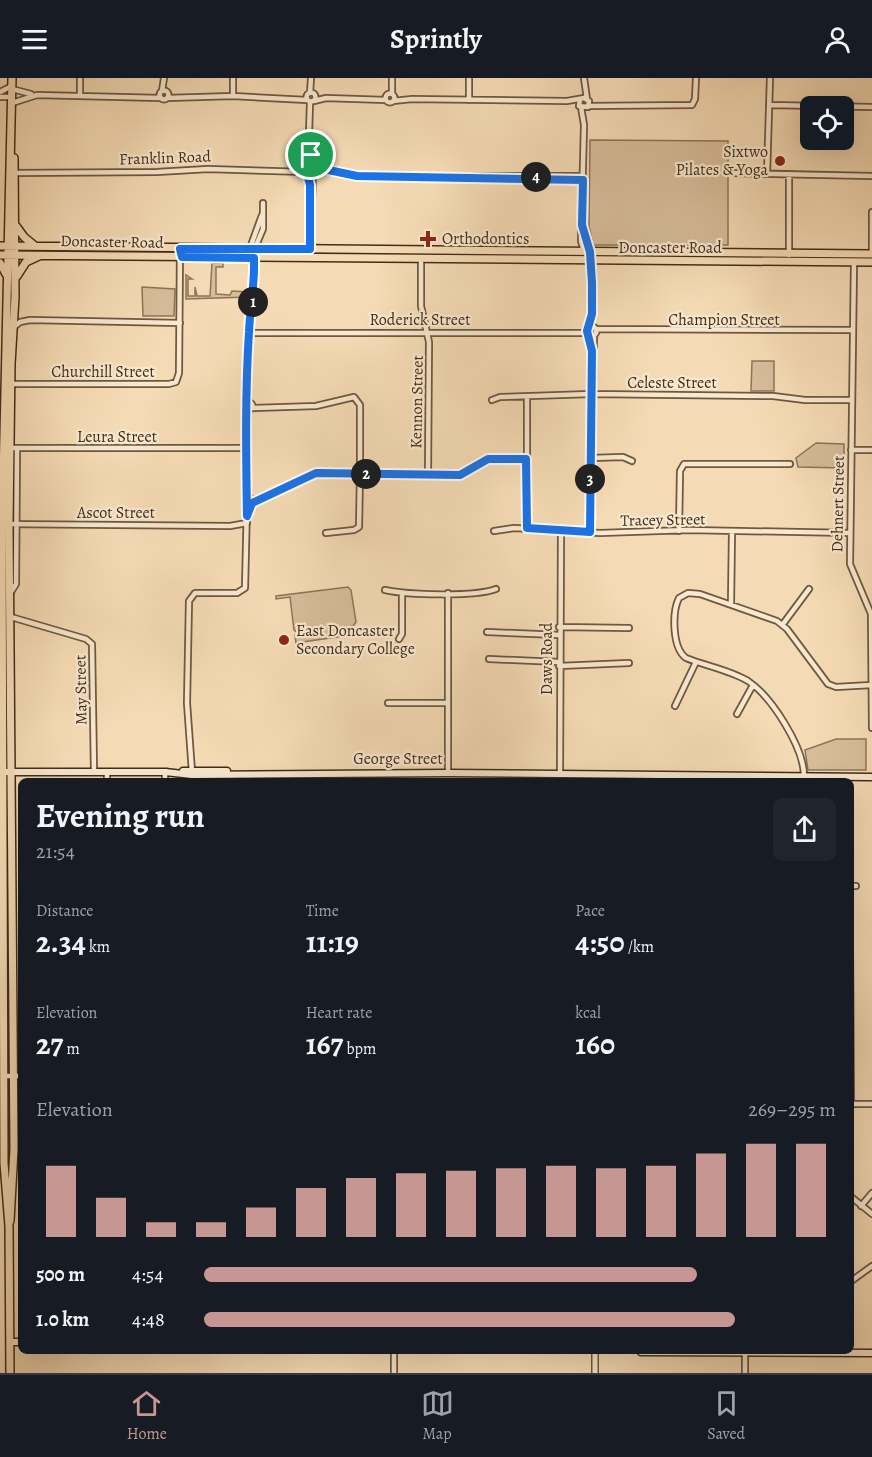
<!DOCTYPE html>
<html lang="en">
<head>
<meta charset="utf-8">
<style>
	:root { --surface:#171b24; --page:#20242c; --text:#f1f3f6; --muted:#9ea1a6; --line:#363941; --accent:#c59692 }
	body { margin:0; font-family:Alegreya,serif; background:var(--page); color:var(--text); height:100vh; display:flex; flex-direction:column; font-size:22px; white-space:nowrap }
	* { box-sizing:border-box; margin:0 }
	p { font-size:20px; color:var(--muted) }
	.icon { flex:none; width:33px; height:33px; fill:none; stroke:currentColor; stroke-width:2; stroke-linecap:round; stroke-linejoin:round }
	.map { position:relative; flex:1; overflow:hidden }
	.drawer { position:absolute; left:18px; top:700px; width:836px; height:576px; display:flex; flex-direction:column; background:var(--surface); border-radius:9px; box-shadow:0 6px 24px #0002 }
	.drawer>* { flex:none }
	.fabs { position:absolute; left:800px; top:18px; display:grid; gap:12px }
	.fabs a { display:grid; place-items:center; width:54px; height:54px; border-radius:9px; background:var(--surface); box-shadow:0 6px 24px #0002; font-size:30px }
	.pin { position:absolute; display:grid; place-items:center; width:51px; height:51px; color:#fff; margin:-26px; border:3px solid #fff; border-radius:50%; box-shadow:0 2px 6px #0007 }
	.km { position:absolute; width:30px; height:30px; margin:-15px; border-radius:50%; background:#222; color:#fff; font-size:16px; line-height:30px; text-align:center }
	.round { display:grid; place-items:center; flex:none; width:63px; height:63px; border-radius:9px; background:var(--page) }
	.overview { display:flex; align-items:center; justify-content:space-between; height:102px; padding:0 18px }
	h1 { font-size:33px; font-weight:700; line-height:45px }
	.metrics { display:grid; grid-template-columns:repeat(3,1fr); gap:9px; height:102px; padding:6px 18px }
	.metrics div { display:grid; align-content:center }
	.metrics b { font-size:30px; font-weight:700 }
	.metrics small { font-size:16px; font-weight:400 }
	.metrics p { font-size:16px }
	.chart { height:168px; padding:12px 18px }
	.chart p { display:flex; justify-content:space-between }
	.chart svg { width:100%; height:108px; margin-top:6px; stroke:var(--accent); stroke-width:6 }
	ul { padding:0 18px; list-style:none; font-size:20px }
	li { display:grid; grid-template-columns:96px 72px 1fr; align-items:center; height:45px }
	li i { height:15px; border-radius:8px; background:var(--accent) }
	header { display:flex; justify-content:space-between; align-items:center; height:78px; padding:0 18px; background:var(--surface); font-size:27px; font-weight:700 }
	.menu { display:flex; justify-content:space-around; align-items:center; height:84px; border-top:2px solid var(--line); background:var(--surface); font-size:16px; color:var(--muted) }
	.menu a { display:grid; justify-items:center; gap:3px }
	.menu .current { color:var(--accent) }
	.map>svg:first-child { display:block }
</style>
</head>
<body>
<header><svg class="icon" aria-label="menu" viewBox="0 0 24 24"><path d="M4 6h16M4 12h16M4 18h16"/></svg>Sprintly<svg class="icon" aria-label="person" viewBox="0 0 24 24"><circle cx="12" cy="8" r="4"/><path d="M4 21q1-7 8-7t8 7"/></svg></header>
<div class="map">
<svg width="872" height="1295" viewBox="0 0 872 1295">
	<rect width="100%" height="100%" fill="#f5dbb5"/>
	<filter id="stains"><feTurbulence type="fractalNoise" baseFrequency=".00333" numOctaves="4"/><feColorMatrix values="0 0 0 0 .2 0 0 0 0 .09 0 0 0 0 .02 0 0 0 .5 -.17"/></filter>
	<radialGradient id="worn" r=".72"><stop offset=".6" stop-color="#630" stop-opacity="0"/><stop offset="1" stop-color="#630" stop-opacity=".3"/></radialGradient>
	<!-- green -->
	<path fill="#d7bd9a" stroke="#8c7559" stroke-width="1.5" d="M590 62 728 63V167H593L589 148Z
		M212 185H223V189H216V216L230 217 232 213 249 214V219L186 221V197L192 201H188V218H195V209L197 218H210Z
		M142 209 175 211 174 238H143Z
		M752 283H774V313H751Z
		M816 365 844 366V390L798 389 796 380Z
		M348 509 351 512 356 544 353 548 343 550 344 558 296 565 295 557 299 556 294 552 290 519 276 521V518Z
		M836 661H866V692H808L805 672Z"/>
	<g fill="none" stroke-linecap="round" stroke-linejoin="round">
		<!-- minor casing -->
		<g stroke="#6f583f" stroke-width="8">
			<path id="minor" d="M392 0V16
				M584 0 587 21
				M12 11 31 16
				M159.5 17a4.5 4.5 0 1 1 9 0a4.5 4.5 0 1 1-9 0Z
				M162 13 164 0
				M0 14 12 8
				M306.5 19a4.5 4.5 0 1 1 9 0a4.5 4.5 0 1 1-9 0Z
				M310 15 311 0
				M385.5 20a4.5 4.5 0 1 1 9 0a4.5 4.5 0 1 1-9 0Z
				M80 18V0
				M233 18V0
				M0 19H12
				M167 20 233 18 307 22
				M469 22V0
				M314 23 326 20 386 22
				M393 23 412 21 567 23 584 20 589 23 588 29 579 28 580 21
				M12 25 37 17 161 20
				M769 27 872 29
				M588 28 692 27 695 21 696 0
				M581 29 584 47 581 163 584 174
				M308 88 310 24
				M314 89 362 98H583
				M13 95 157 94 208 91 307 94
				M733 95 872 98
				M767 96 770 0
				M872 134V176
				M583 149 590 174
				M250 170 262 137
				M255 170 263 151V125
				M310 171 313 96
				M789 177V96
				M421 181V228L429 264 428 396
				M590 183 592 205 590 249
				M854 184 850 486 871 536 872 650
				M587.5 253a4.5 4.5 0 1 1 9 0a4.5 4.5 0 1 1-9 0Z
				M14 249 20 244 30 242 180 245
				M596 251 852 252
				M249 255H588
				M11 306H169L176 304 179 295 180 171
				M527 319V450
				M492 322 500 319 591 316 773 318 805 322H851
				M245.5 328a3.5 3.5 0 1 1 7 0a3.5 3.5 0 1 1-7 0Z
				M247 325 254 180
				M246 330 247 421
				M252 330 316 328 354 319 360 327V396
				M9 370H248
				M851 372H872
				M591 380 623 379 632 383
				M245.5 423a3.5 3.5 0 1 1 7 0a3.5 3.5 0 1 1-7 0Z
				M252 425 316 395 460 397 488 381H526
				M2 446 230 448 247 445
				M494 453 514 450 600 455 688 452 850 455
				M679 453 680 393 684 386H790
				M590 454 594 258
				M326 455 354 452 359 449 360 396
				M385 512C408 517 475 519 496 511
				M11 514 16 506 17 370
				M448 515V695
				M731 526 732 453
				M11 539 86 561 92 566 94 694
				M783 546 809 511
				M559 549 629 550
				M487 554 559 557
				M399 561 402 556V515
				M489 581 559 584
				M559 588 629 585
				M388 625H448
				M675 628 696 584
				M737 636 753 607
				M192 694 187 625 189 523 195 515H237L245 510 247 426
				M560 696 561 451
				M804 698C804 670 772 619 748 603 730 592 706 588 686 580 672 570 672 534 679 520L688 515 700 516 777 543 787 551 828 606 836 609 871 607
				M107 704V694
				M165 704V694
				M850 808H856
				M850 869 851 1026
				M6 998H21
				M851 1026H872
				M850 1118 872 1136
				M861 1128 872 1115
				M850 1204 872 1188
				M394 1274V1295
				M745 1295V1275"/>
		</g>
		<!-- tertiary casing -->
		<g stroke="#6f583f" stroke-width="8">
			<path id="tertiary" d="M595 1295V1274"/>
		</g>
		<!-- secondary casing -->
		<g stroke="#422d18" stroke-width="9">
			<path id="secondary" d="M183 693H227
				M6 694H167
				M165 694 192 697 448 695 872 699
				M10 1264H21
				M641 1274 872 1275"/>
		</g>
		<!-- primary casing -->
		<g stroke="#422d18" stroke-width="10">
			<path id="primary" d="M16 148 24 159 35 168
				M0 168 872 176
				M0 177 872 184
				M0 185 6 196
				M17 198 26 184 39 178
				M10 1143 14 1071 9 446 11 286 15 219 14 80
				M10 1295 9 1148 4 1085 2 446 12 0"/>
		</g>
		<!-- minor -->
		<use href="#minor" stroke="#f8e8cf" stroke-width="4.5"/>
		<!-- tertiary -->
		<use href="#tertiary" stroke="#f8e8cf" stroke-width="5"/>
		<!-- secondary -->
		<use href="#secondary" stroke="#f8e8cf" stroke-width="6"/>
		<!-- primary -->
		<use href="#primary" stroke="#f5dbb5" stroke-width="7"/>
	</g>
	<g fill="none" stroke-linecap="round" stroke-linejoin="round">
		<!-- route casing -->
		<g stroke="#fff" stroke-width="12">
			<path id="route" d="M311 77 314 89 357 98 583 102 582 147 590 174 592 205V236L587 253 592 273 590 454 527 450 526 381H488L460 397 316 395 252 425 247 438C246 377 245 315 249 254 250 228 255 207 254 180L182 179 180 171H310V107L306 91Z"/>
		</g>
		<!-- route -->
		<use href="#route" stroke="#1a73e8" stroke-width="8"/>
	</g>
	<!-- markers -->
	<g fill="#8f2418" stroke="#f8e8cf" stroke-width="2">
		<circle cx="780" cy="83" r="6"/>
		<path d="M425 152h6v6h6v6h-6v6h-6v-6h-6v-6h6z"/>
		<circle cx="284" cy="562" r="6"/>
	</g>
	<g text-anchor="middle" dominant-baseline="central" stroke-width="4.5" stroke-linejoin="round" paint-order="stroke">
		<!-- poi labels -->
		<g font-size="16" fill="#422d18" stroke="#f8e8cf" text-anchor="start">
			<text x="768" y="74" text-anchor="end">Sixtwo<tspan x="768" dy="18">Pilates &amp; Yoga</tspan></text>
			<text x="442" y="161">Orthodontics</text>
			<text x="296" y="553">East Doncaster<tspan x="296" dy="18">Secondary College</tspan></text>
		</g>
		<!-- street labels -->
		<g font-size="16" fill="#422d18" stroke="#f8e8cf">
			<text transform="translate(165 80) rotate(-2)">Franklin Road</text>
			<text transform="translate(112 164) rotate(1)">Doncaster Road</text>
			<text x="670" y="170">Doncaster Road</text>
			<text x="420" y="242">Roderick Street</text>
			<text x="724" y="242">Champion Street</text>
			<text x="103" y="294">Churchill Street</text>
			<text x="672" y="305">Celeste Street</text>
			<text transform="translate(417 324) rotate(-89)">Kennon Street</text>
			<text x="117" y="359">Leura Street</text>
			<text transform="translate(838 426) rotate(-89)">Dehnert Street</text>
			<text x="116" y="435">Ascot Street</text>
			<text transform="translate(663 442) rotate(-1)">Tracey Street</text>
			<text transform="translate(547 581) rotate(-90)">Daws Road</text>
			<text transform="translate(81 612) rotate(-91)">May Street</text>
			<text x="398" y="681">George Street</text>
		</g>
	</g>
	<rect width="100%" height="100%" filter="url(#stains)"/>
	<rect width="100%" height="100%" fill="url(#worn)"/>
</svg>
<div class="fabs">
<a><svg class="icon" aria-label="locate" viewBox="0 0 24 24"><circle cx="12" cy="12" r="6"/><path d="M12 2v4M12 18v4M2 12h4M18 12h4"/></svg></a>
</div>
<div class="pin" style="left:311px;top:77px;background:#1e9e55"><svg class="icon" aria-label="arrive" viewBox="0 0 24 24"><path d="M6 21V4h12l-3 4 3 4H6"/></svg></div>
<b class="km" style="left:253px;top:224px">1</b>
<b class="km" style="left:366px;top:396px">2</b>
<b class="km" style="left:590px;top:401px">3</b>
<b class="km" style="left:536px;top:99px">4</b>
<section class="drawer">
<div class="overview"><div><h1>Evening run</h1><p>21:54</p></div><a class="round"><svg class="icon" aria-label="share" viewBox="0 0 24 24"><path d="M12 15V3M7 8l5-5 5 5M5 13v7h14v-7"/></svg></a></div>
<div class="metrics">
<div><p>Distance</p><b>2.34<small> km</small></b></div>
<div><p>Time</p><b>11:19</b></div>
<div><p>Pace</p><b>4:50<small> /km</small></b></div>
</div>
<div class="metrics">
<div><p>Elevation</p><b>27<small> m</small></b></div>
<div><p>Heart rate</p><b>167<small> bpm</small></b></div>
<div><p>kcal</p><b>160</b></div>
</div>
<div class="chart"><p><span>Elevation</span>269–295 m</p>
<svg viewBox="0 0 160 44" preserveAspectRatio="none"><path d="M5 44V15M15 44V28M25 44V38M35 44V38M45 44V32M55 44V24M65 44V20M75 44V18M85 44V17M95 44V16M105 44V15M115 44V16M125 44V15M135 44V10M145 44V6M155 44V6"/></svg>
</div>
<ul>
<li><b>500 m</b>4:54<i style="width:78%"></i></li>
<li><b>1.0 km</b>4:48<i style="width:84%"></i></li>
</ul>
</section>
</div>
<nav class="menu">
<a class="current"><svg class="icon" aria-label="home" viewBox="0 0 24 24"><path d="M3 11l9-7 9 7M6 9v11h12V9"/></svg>Home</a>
<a><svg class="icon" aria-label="map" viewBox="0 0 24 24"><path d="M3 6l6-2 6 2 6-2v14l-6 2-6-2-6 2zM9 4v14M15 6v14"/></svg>Map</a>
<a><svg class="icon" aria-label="saved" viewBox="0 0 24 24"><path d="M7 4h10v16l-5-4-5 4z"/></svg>Saved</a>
</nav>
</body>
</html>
